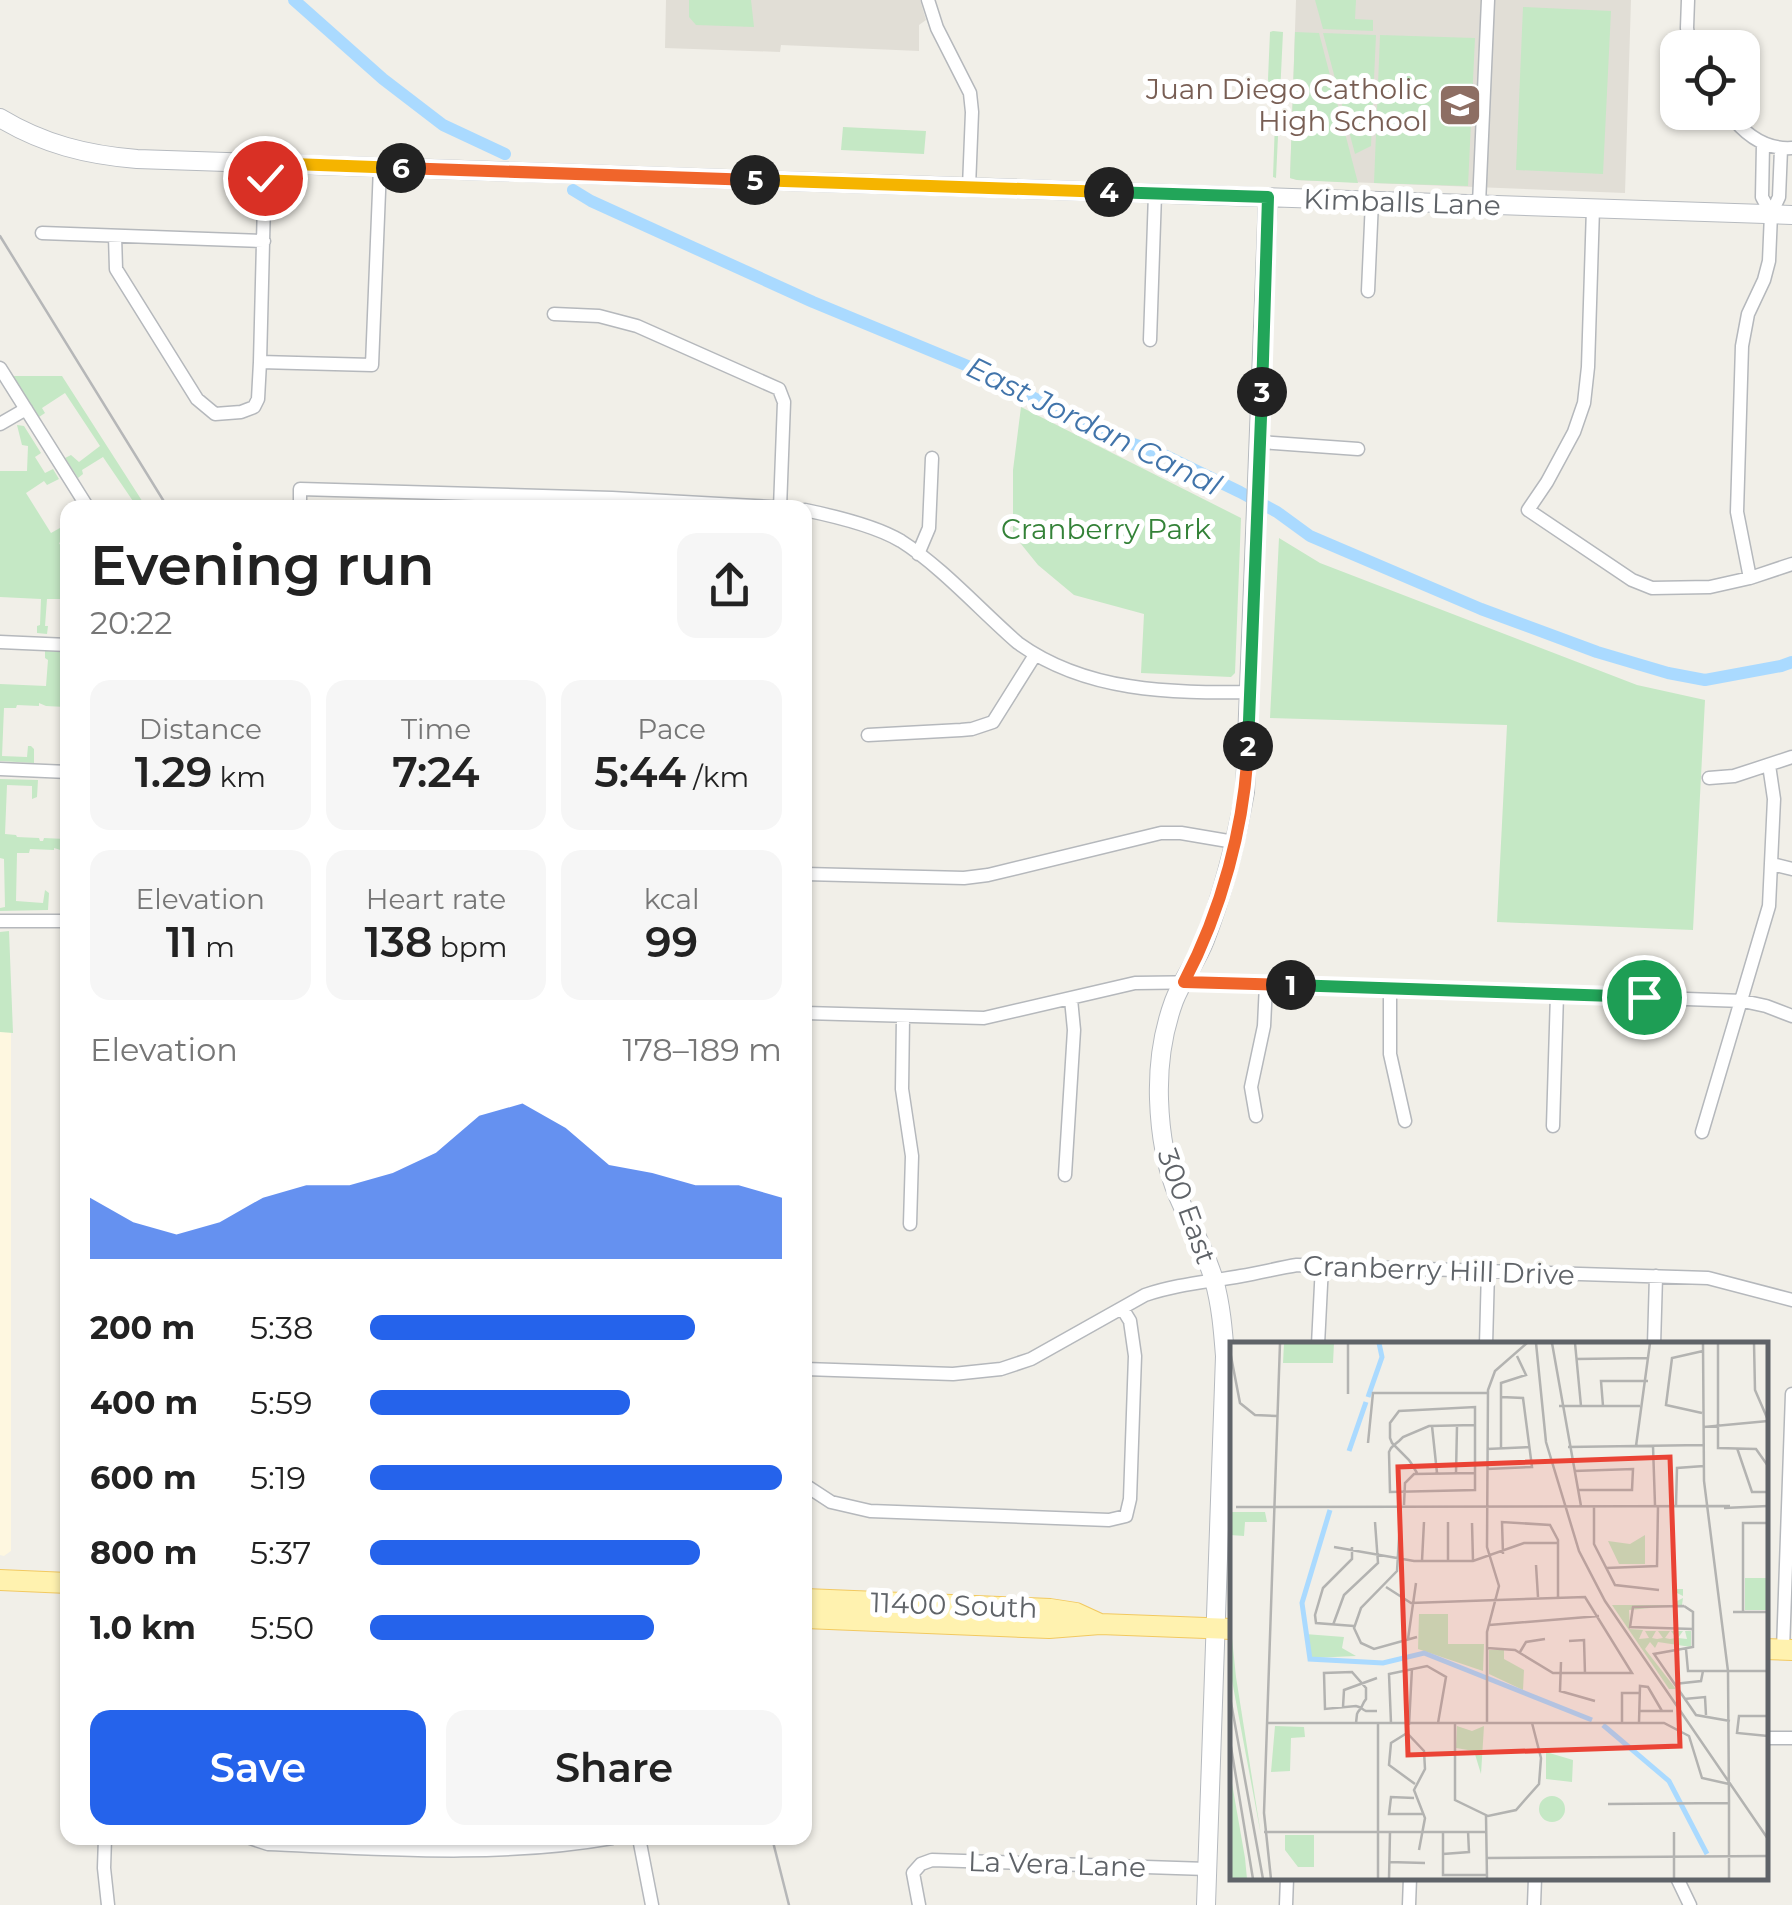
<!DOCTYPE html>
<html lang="en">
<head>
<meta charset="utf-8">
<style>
	:root { --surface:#fff; --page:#f6f6f6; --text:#222; --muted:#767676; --accent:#2563eb }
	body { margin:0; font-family:Montserrat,sans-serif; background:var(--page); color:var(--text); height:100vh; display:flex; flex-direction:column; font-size:38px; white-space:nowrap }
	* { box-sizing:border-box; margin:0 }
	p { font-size:32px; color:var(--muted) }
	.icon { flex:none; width:55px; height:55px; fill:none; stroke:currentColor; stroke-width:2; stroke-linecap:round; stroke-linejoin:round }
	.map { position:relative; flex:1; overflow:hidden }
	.drawer { position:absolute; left:60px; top:500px; width:752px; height:1345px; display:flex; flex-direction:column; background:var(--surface); border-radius:20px; box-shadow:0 2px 8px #0004 }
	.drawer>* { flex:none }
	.buttons { position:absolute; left:1660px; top:30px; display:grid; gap:20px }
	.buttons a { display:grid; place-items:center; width:100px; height:100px; border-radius:20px; background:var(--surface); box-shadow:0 2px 8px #0004; font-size:50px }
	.pin { position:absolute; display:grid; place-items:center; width:85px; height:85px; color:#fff; margin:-42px; border:5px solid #fff; border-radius:50%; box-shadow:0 2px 10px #0007 }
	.km { position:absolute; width:50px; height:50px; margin:-25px; border-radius:50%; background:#222; color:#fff; font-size:28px; line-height:50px; text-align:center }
	.round { display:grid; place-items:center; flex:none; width:105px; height:105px; border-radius:20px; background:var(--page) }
	.summary { display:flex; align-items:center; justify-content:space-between; height:170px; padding:0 30px }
	h1 { font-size:55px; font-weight:600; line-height:75px }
	.metrics { display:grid; grid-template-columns:repeat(3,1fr); gap:15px; height:170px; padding:10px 30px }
	.metrics div { display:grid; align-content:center; border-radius:20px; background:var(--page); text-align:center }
	.metrics b { font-size:42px; font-weight:600 }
	.metrics small { font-size:28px; font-weight:400 }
	.metrics p { font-size:28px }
	.chart { height:280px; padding:20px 30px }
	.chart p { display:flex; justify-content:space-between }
	.chart svg { width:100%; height:180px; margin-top:10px; fill:var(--accent); opacity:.7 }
	.cta { display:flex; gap:20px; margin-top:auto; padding:20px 30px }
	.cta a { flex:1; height:115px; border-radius:20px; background:var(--accent); color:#fff; font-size:40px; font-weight:600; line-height:115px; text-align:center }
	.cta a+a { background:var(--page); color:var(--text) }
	ul { padding:0 30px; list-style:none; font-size:32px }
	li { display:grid; grid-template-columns:160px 120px 1fr; align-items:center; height:75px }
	li i { height:25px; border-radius:12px; background:var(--accent) }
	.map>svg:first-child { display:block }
</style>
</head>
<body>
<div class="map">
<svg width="1792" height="1905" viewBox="0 0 1792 1905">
	<rect width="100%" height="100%" fill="#f1efe8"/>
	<!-- commercial -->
	<path fill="#fef7e0" d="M0 1032H11V1551L4 1556 0 1555Z"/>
	<!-- education -->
	<path fill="#e1ded6" d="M666 0H920L926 20 919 25V51L781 45 780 52 665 48Z
		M1296 0H1631L1625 193 1297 180 1290 178Z"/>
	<!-- green -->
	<path fill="#c5e8c5" d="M689 0H751L754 27 696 25 689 17Z
		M1315 0H1356L1355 19 1373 20V31L1323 29Z
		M1523 7 1611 11 1603 174 1516 170Z
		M1273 31 1283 32 1276 178 1273 177 1275 122 1268 79 1270 32Z
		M1295 32 1319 33 1358 183 1297 180 1290 178Z
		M1323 33 1376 35 1371 146 1355 154Z
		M1380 35 1475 38 1468 186 1374 183Z
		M843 127 926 131 924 154 841 150Z
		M13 376H62L146 507H137L103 457 82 470 83 474 78 478 65 458 71 455 79 462 100 446 65 393 42 408 45 413 39 417Z
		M1021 407 1241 518 1235 673 1231 677 1141 673 1144 614 1074 595 1038 565 1013 534V470Z
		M17 425 24 426 41 453 35 457 45 473 53 469 59 479 47 485 44 481 26 493 51 533 67 524V537L59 543 67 557V599H47L45 626H48L47 634 37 633V626L40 625 41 599 0 597V471H27L28 446 22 445Z
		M1279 538 1320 563 1637 685 1705 700 1693 930 1497 922 1507 725 1270 718Z
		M45 650 67 651V664L63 665 62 688 67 689V710L65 707 46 706 39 703V706L17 705 16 708H4L2 756 27 757 28 746H31L34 749V763L0 761V684L46 686 48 660 45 658Z
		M0 779 38 780 37 797 32 799V786L7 785 5 834 16 835 17 837 39 838 40 841H43L44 838 65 839 67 837V852L54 848V850L30 849 29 853H17L16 901 43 903 45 890 49 893 48 910 0 911V908L5 907 4 859 0 858Z
		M9 931 13 1033 0 1032V932Z"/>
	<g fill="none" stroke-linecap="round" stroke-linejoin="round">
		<!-- canal -->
		<path stroke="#aadaff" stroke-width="12" d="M294 0 383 79 443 125 505 154
			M573 190 591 201 813 302 992 376 1095 430 1166 456 1240 492 1277 512 1310 536 1481 609 1597 652 1668 673 1705 680 1781 666 1792 662"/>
		<!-- street casing -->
		<g stroke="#b5b8bc" stroke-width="15">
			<path id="street" d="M928 0 937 28 970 93 972 112 969 187
				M1688 0 1687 28 1690 48
				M1728 112C1744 134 1764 150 1792 148
				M1763 144 1762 197 1771 214
				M1479 204 1488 0
				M1593 208 1588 367 1584 403 1574 432 1547 482 1528 510 1632 580 1652 588 1710 587 1750 578 1792 564
				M42 233 264 241
				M115 236 116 269 197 399 215 414 241 412 254 407 258 399 260 362 265 163
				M1368 291 1372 201
				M554 314 599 316 637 326 779 389 784 402 780 508
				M1150 340 1155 194
				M260 362 372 365 380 167
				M0 368 88 508
				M0 424 26 409
				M1260 442 1358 449
				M300 508V489L612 498 789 508
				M805 510C834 516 876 526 901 541 942 567 981 611 1018 643 1086 692 1170 693 1251 692
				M918 554 929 528 932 458
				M1750 578 1737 512 1742 346 1748 314 1764 280 1769 261 1771 214 1779 197 1781 149
				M0 642 68 645
				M868 735 961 730 972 729 993 722 1035 655
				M0 769 68 772
				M1709 778 1734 776 1792 757
				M1772 864 1792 869
				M805 874 964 878 988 875 1161 833H1181L1234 842
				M0 921H68
				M1390 988V1054L1405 1121
				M805 1013 984 1018 1135 983 1214 982 1743 1001 1766 1006 1792 1016
				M903 1017 902 1089 912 1156 910 1224
				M1256 1116 1251 1087 1264 1026 1266 984
				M1553 1126 1557 994
				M1702 1132 1769 906 1774 799 1769 765
				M1065 1175 1074 1030 1071 999
				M1318 1345 1322 1265
				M1486 1345 1488 1270
				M1654 1345 1656 1276
				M805 1369 953 1374 1001 1369 1031 1359 1145 1295C1177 1284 1208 1282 1241 1276 1260 1273 1278 1268 1297 1265L1708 1278 1792 1300
				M805 1485 831 1502 870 1511 1109 1520 1126 1516 1130 1499 1135 1356 1130 1321 1122 1308
				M1783 1650 1792 1394
				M1764 1738H1792
				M105 1838 104 1868 108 1905
				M250 1838 268 1844C384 1849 498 1858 612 1838
				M639 1838 652 1905
				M1677 1878 1690 1905
				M919 1905 913 1873 921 1864 932 1860 1207 1869
				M1286 1905 1287 1878
				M1409 1905 1410 1878
				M1534 1905 1535 1878"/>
		</g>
		<!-- secondary casing -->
		<g stroke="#b6babf" stroke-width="20">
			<path id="secondary" d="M0 118C43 144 87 155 137 159L1792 215
				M1206 1905 1225 1356C1223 1330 1221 1305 1214 1280 1205 1250 1190 1224 1178 1196 1165 1165 1160 1132 1159 1099 1158 1067 1163 1031 1174 1001 1182 980 1197 961 1205 940 1223 893 1236 841 1245 792L1268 197"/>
		</g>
		<!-- primary casing -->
		<g stroke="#f2c960" stroke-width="22">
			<path id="primary" d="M0 1580 68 1583
				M805 1599 1050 1609 1076 1613 1100 1624
				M805 1618 1049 1628 1100 1624 1232 1629
				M1764 1649 1792 1650"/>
		</g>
		<!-- street -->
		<use href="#street" stroke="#fff" stroke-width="12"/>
		<!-- secondary -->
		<use href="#secondary" stroke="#fff" stroke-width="18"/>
		<!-- primary -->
		<use href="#primary" stroke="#fff2af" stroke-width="20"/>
		<!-- tram -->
		<path stroke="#b6b7b8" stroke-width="2.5" d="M0 236 168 508
			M772 1838 789 1905"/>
	</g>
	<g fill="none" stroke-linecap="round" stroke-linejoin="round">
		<!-- split-1 casing -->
		<g stroke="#fff" stroke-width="20">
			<path id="split-1" d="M1291 985 1644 997"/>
		</g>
		<!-- split-2 casing -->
		<g stroke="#fff" stroke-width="20">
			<path id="split-2" d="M1248 746C1245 825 1221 912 1184 982L1291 985"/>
		</g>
		<!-- split-3 casing -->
		<g stroke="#fff" stroke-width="20">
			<path id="split-3" d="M1248 746 1262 392"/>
		</g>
		<!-- split-4 casing -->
		<g stroke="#fff" stroke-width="20">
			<path id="split-4" d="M1109 192 1268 197 1262 392"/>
		</g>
		<!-- split-5 casing -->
		<g stroke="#fff" stroke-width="20">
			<path id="split-5" d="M755 180 1109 192"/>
		</g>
		<!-- split-6 casing -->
		<g stroke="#fff" stroke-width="20">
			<path id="split-6" d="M401 168 755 180"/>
		</g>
		<!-- split-7 casing -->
		<g stroke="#fff" stroke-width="20">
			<path id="split-7" d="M265 178V163L401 168"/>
		</g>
		<!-- split-1 -->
		<use href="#split-1" stroke="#22a559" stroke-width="12"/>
		<!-- split-2 -->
		<use href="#split-2" stroke="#f0652b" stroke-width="12"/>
		<!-- split-3 -->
		<use href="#split-3" stroke="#22a559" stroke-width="12"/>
		<!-- split-4 -->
		<use href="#split-4" stroke="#22a559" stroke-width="12"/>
		<!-- split-5 -->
		<use href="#split-5" stroke="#f5b400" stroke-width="12"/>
		<!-- split-6 -->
		<use href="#split-6" stroke="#f0652b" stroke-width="12"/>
		<!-- split-7 -->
		<use href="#split-7" stroke="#f5b400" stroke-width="12"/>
	</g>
	<!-- icons -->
	<defs>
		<g id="school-square" transform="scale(2.25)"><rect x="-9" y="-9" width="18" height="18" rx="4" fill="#8d6e63" stroke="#fff"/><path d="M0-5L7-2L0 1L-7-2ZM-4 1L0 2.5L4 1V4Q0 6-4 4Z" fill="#fff"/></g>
	</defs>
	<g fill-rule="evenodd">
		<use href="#school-square" x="1460" y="105"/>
	</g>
	<g text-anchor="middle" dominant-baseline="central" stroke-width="10" stroke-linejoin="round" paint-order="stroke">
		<!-- education labels -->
		<g font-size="28" fill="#785e54" stroke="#fff" text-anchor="end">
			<text x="1428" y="89">Juan Diego Catholic<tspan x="1428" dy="32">High School</tspan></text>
		</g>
		<!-- street labels -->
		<g font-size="28" fill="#5f6368" stroke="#fff">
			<text transform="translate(1402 202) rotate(2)">Kimballs Lane</text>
			<text transform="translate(1187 1206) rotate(70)">300 East</text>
			<text transform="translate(1439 1270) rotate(2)">Cranberry Hill Drive</text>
			<text transform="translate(954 1605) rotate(2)">11400 South</text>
			<text transform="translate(1057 1864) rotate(2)">La Vera Lane</text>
		</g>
		<!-- park labels -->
		<g font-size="28" fill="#348238" stroke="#fff">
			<text x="1106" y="529">Cranberry Park</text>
		</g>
		<!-- water labels -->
		<g font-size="30" font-style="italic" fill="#4174aa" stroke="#fff">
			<text transform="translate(1094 426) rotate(26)">East Jordan Canal</text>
		</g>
	</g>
	<!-- overview -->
	<g transform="translate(1230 1342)">
		<rect width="538" height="538" fill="#f1efe8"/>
		<path d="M54 1H104L103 21H53ZM0 170H35L37 180H15L14 194 0 193ZM415 193V222H389L378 199 400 202ZM515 236H537V268H515ZM443 247H453V254L445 250V260L453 256 452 263 399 268 400 287 413 288 409 297 419 296 415 289H426L422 296 427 297 433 296 428 289H440L435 296 440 297 446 296 441 289H453L448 296 457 297 455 289H461V305L428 300 425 306 420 300 415 307 446 347H439L382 263H443ZM189 272H218V302H254L253 329 188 307ZM0 277 6 335 31 493 0 328ZM75 292 114 295 112 306 126 314 82 316ZM259 308H274V317L294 328 293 348 259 332ZM45 384 74 385 75 395 61 396 60 429 41 430ZM227 384 242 389 254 384 251 432 244 409 226 406ZM316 410 343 418 342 440 316 437ZM0 430 15 516 17 537 0 536ZM309 467a13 13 0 1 1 26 0a13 13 0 1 1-26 0ZM55 493H84V525H68L55 508Z" fill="#c5e8c5"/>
		<path fill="none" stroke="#aadaff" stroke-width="5" d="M138 55 152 15 149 1M119 109 136 60M100 168 72 261 80 317 153 321 194 311 362 378M373 383 439 439 477 512"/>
		<path fill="none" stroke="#b3b3b1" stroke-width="2.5" d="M306 1 316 100 349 209 375 259 538 497M322 1 351 164M345 1 351 64M473 1 474 139 498 329 499 461M488 1V106L526 107 538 124M524 1 525 48 538 78M0 9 10 61 25 73 47 74M346 17 418 16M118 52V1M329 64H410M373 64 371 39H418M472 71 436 63 442 16 473 9M202 84 207 131M474 85 538 79M138 101 143 51H258M406 104 420 1M423 104 425 163M338 105 473 103M507 106 522 150H538M257 107 300 105M271 107V41L296 33 287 14M257 127 302 125 293 56 271 55M344 129 403 127 402 148H349M187 131 181 121 179 118 162 101 160 96V81L169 69 245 65V148L160 150 159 110 161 106 164 103 169 99 173 95 199 84 245 83M226 131 227 84M174 163 175 141 184 132 245 131M446 163 447 126 474 124M171 164 167 229 131 266 124 286 131 301 144 307 187 295M6 165 500 164M364 165V202L385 243 429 248M494 166 538 164M218 180V219M242 181 243 219M104 205 184 219H243L294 201H328M122 205V217L93 246 85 273 86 281 124 284M273 212 272 180 320 183 328 198V255M192 219 194 180M306 223 308 255M376 226 427 224 428 164M156 245 181 261 355 255 402 331H323L285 308 257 306M454 264 463 270V305L424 312 466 373 500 379M454 264 403 265 400 285 463 287M503 270H538M513 270V181H538M103 283 114 253 148 221 145 180M259 283 369 274M178 297 186 241M339 299 354 298 355 332M456 307 458 329H538M290 310 296 300 315 297M331 320 330 349 365 359M444 342 471 339 473 329M0 355 33 537M454 357 475 355 476 373M113 365 114 348 147 336M409 369H443M538 374H509L507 391 538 394M38 381H434L459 394 472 436 499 442M126 381 127 372 128 370 131 366 134 360 136 357V346L122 330 94 331 95 367 126 364 129 365 131 366 134 368 136 369H147M148 381V537M161 381 159 332 197 324 216 335 208 381M225 381V458L258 474 286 468 309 442 311 416 302 381M257 381V290L269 244 257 205 258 48 265 29 297 1M392 381V351H409M409 381 410 344 418 345 432 369M179 383 182 326M0 399 23 537M185 442 159 423 161 401 177 391 194 409 195 427 184 448 195 476 189 508M184 456 161 455 159 472H194M499 458V537M378 462 499 461M256 474 257 536M213 489V533H257M34 490H257M444 490V537M213 512 239 510 238 489M257 516 538 514M159 520 195 521M41 537 34 471 50 1M159 537 160 490"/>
		<path fill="#ea4335" fill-opacity="0.15" stroke="#ea4335" stroke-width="5" d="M440 115 450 404 178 413 168 125Z"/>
		<rect width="538" height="538" fill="none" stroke="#5f6368" stroke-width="5"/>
	</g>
</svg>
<div class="buttons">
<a><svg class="icon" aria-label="locate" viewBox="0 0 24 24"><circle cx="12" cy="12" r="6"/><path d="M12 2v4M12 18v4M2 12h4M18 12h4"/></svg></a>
</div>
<div class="pin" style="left:1644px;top:997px;background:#1e9e55"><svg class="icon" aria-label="arrive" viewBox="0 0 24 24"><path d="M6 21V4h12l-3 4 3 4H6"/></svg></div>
<div class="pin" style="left:265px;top:178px;background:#d93025"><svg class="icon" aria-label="check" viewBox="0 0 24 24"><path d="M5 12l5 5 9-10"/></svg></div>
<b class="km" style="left:1291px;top:985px">1</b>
<b class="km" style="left:1248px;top:746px">2</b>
<b class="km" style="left:1262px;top:392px">3</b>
<b class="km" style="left:1109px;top:192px">4</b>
<b class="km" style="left:755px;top:180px">5</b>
<b class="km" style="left:401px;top:168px">6</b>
<section class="drawer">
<div class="summary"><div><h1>Evening run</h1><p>20:22</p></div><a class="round"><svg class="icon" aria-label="share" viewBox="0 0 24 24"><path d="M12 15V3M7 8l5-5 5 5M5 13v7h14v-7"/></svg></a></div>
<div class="metrics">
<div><p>Distance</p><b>1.29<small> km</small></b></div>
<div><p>Time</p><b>7:24</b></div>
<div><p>Pace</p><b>5:44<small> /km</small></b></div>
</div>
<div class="metrics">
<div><p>Elevation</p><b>11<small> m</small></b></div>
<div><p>Heart rate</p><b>138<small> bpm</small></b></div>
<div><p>kcal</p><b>99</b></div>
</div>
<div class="chart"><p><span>Elevation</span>178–189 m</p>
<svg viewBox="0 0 160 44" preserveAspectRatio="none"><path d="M0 44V29L10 35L20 38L30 35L40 29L50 26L60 26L70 23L80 18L90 9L100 6L110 12L120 21L130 23L140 26L150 26L160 29V44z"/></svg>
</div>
<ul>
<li><b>200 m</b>5:38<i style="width:79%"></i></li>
<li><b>400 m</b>5:59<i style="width:63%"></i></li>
<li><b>600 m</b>5:19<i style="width:100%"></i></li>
<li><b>800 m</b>5:37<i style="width:80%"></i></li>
<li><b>1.0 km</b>5:50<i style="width:69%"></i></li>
</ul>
<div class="cta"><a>Save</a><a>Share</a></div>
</section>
</div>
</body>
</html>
